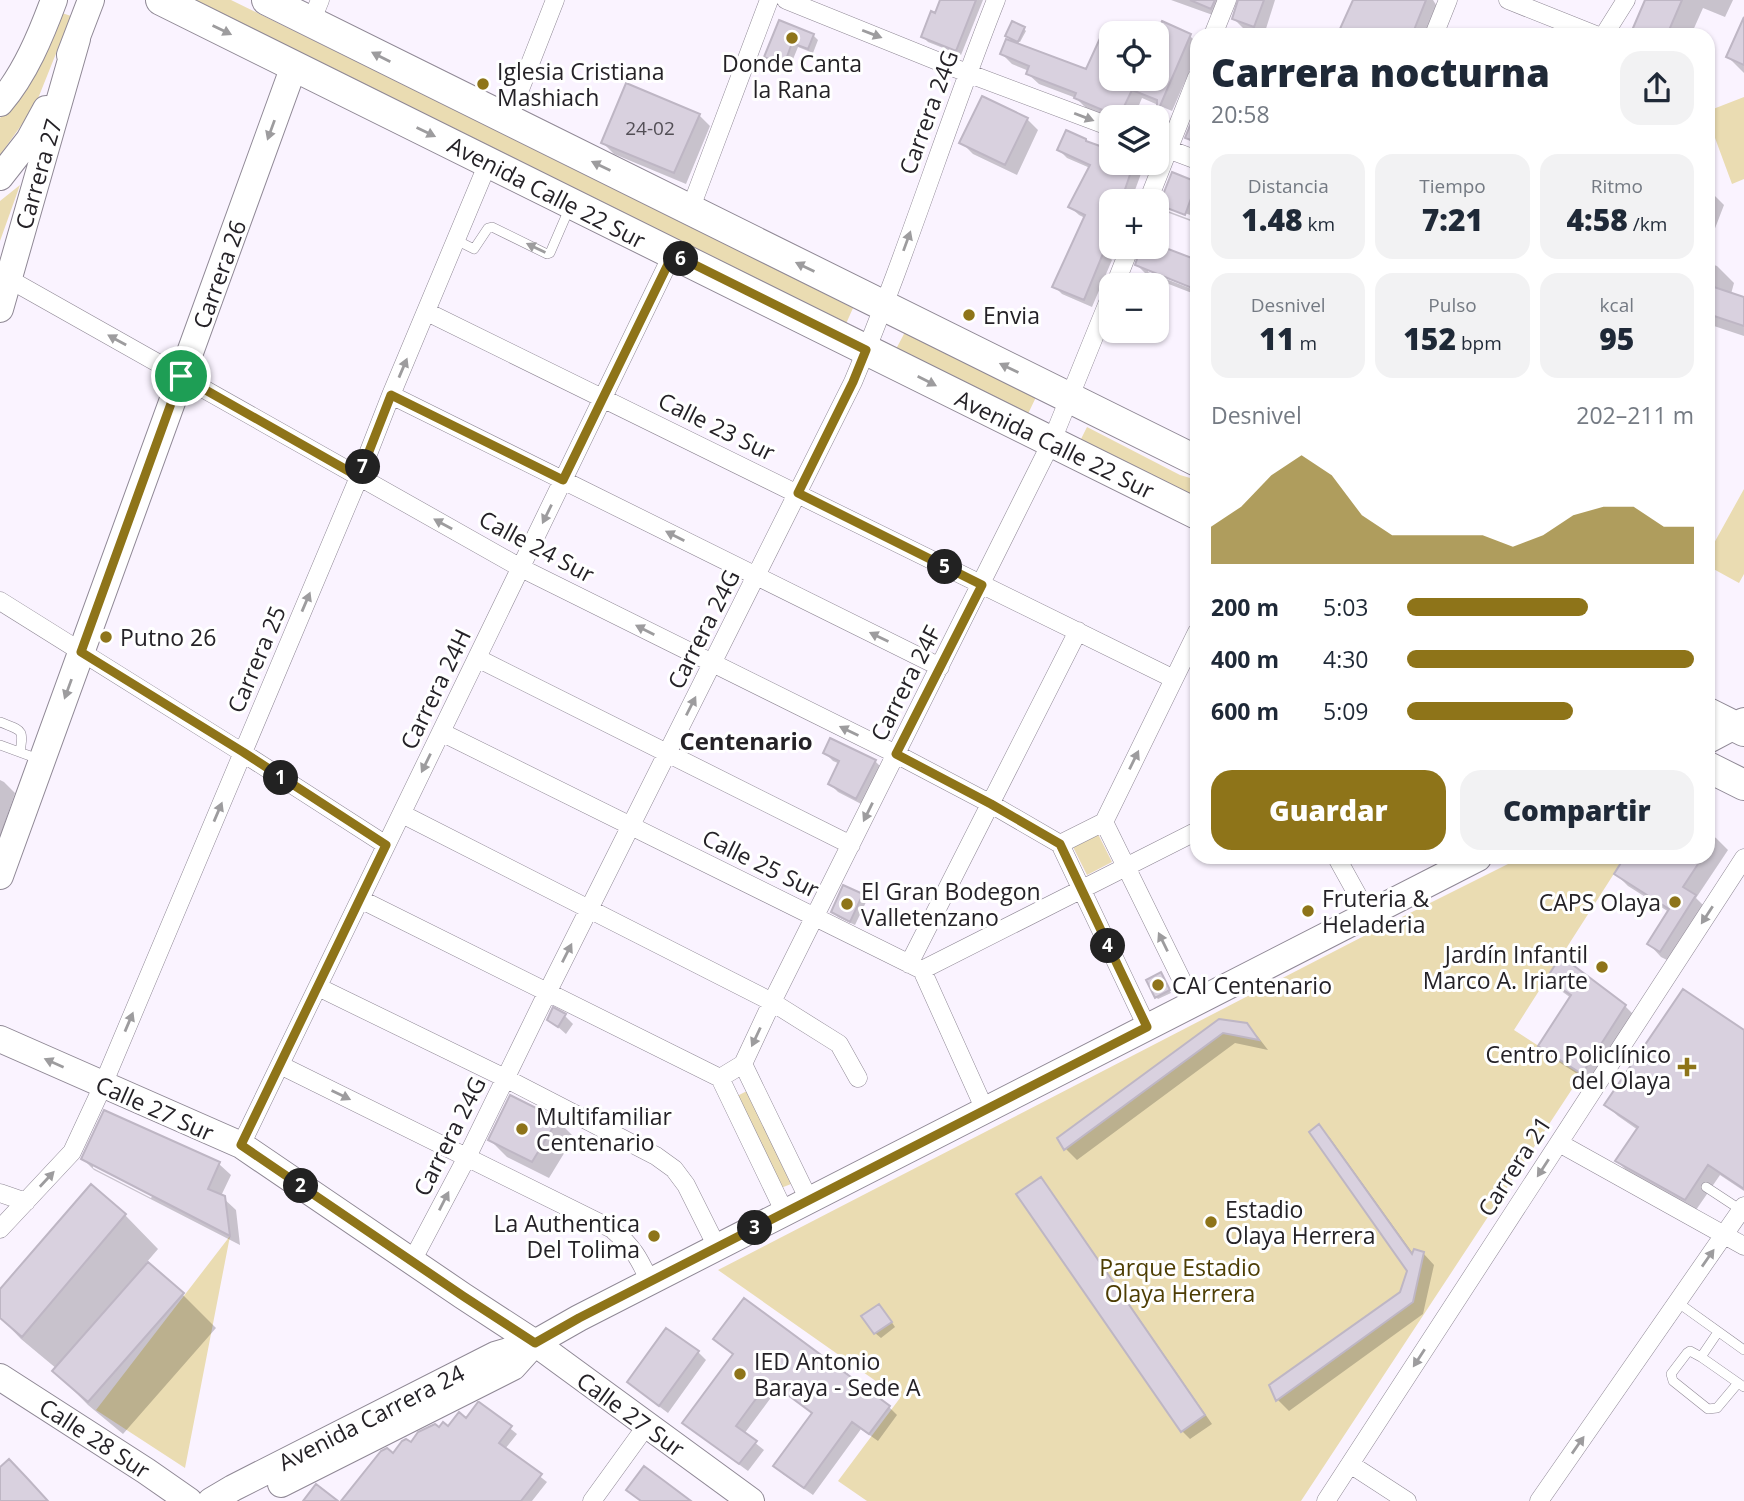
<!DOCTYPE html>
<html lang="es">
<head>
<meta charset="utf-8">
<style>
	:root { --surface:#fff; --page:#f2f2f3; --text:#1f2937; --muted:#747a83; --accent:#8e7419 }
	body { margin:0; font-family:"Open Sans",sans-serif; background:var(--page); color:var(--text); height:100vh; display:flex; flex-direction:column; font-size:26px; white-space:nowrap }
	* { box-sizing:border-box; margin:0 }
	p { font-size:23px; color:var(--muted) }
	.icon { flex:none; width:38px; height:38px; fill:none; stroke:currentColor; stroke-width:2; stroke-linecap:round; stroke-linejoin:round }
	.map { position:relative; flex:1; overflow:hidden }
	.drawer { position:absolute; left:1190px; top:28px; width:525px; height:836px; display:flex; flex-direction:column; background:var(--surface); border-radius:21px; box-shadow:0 2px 5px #0004 }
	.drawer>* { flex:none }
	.controls { position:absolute; left:1099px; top:21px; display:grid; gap:14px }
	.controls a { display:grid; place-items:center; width:70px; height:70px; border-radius:14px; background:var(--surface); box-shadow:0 2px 5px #0004; font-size:35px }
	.pin { position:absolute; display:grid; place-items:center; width:60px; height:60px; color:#fff; margin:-30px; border:4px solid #fff; border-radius:50%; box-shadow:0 2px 7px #0007 }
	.km { position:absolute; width:35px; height:35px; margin:-18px; border-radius:50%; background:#222; color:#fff; font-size:19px; line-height:35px; text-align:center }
	.round { display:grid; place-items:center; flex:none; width:74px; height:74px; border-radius:21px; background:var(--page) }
	.summary { display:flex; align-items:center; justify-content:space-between; height:119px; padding:0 21px }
	h1 { font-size:38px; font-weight:800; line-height:52px }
	.figures { display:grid; grid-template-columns:repeat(3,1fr); gap:10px; height:119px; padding:7px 21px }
	.figures div { display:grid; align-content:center; border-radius:18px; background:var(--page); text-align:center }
	.figures b { font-size:30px; font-weight:800 }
	.figures small { font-size:19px; font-weight:400 }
	.figures p { font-size:19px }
	.chart { height:196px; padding:14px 21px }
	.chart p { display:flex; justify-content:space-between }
	.chart svg { width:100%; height:126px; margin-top:7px; fill:var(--accent); opacity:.7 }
	.action { display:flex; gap:14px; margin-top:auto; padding:14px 21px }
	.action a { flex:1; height:80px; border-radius:21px; background:var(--accent); color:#fff; font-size:28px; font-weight:800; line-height:80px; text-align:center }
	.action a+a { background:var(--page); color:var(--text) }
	ul { padding:0 21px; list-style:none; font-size:23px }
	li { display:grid; grid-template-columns:112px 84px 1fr; align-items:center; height:52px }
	li i { height:18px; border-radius:9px; background:var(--accent) }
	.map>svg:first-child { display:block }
</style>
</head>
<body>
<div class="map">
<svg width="1744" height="1501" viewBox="0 0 1744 1501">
	<rect width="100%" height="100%" fill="#faf3ff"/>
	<!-- green -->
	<path fill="#eadcb2" d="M191 0H231L642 201 853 308 845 326Z
		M62 13 71 16 35 106 0 155V118L7 111Z
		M1744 97V179L1732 184 1708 119V111Z
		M20 185 0 241V201Z
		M905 332 1037 395 1027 416 894 353Z
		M1087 427 1180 475 1197 480V499L1080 441Z
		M1744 489V574L1739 583 1708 566V554Z
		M1098 834 1112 862 1087 875 1073 847Z
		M1520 858H1624L1514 1030 1582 1074 1301 1501H867L838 1481 900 1398 718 1270 1362 937Z
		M747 1091 791 1184 781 1188 737 1096Z
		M230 1236 185 1468 96 1410Z"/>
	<!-- shadow -->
	<path fill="#0003" fill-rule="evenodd" d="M942 0H983L961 55 928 42 923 37 936 15Z
		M1171 0H1230L1221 18Z
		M1240 0H1275L1264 35 1243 28 1234 19Z
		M1355 0H1433L1438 8 1428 35H1345L1341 31Z
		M1647 0H1733L1725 17 1703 8 1691 35H1632Z
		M780 22 813 35 818 40 813 53 798 47 789 69 771 61 766 56Z
		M1163 23 1190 36 1197 43V54L1172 111 1142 98 1134 117H1111V118L1086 108 1076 98 1039 84 1028 74 1029 71 1012 64 1002 54 1087 71 1101 38 1111 42V79H1157V37Z
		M1024 29 1026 31 1020 42 1009 38Z
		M1744 35V73L1728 57Z
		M1197 113V148L1187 138Z
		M699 115 710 126 686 184 614 154 603 143Z
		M1027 119 1038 130 1017 175 973 154 961 142Z
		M1088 144 1111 152V163H1134L1142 171 1131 201H1111V247H1114L1109 257 1112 260 1092 307 1062 294 1054 286 1085 218 1079 215 1070 207 1090 168 1067 158 1059 150Z
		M1196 183 1197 211 1193 222 1169 213 1161 205ZM1168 207 1193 216 1192 220 1168 211Z
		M1708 189 1724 205 1714 231 1708 228Z
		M1157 246 1197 262V288L1148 269V272L1197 291V295L1148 276 1137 265 1143 251 1142 247Z
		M1708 263 1717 266 1734 283 1731 294 1744 299V336L1708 324Z
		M825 753 875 761 883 769 865 806 838 792 830 784 840 764 833 761Z
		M0 780 4 782 15 793 0 837Z
		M1708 833 1716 838 1728 850 1696 898 1707 909 1673 963 1661 957 1649 944 1669 912 1628 886 1616 874 1626 858H1632L1644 865 1649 858H1708Z
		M862 895 867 900 855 925 838 917 833 912Z
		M1163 977 1171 993 1158 999 1156 997Z
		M1549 979 1625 1006 1636 1017 1593 1084 1551 1057 1540 1046 1571 998 1560 990Z
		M565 1016 573 1024 566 1034 549 1019Z
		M1220 1021 1247 1025 1258 1037 1268 1050 1235 1043 1077 1160 1066 1149Z
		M1744 1032V1191L1720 1175 1696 1210 1628 1172 1617 1161 1638 1130 1618 1116 1606 1105Z
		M105 1112 219 1164 231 1175 221 1196 236 1210 240 1245 94 1170 83 1159ZM93 1164 153 1195 151 1198 93 1168Z
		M557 1120 574 1137 549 1178 507 1157 490 1140Z
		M1319 1126 1330 1138 1414 1255 1423 1253 1434 1265 1423 1314 1289 1411 1278 1400 1271 1386 1402 1293 1409 1271Z
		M1041 1179 1049 1188 1212 1424 1190 1439 1182 1431Z
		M91 1187 125 1215 158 1249 146 1263 183 1295 216 1328 123 1434 88 1405 55 1371 57 1369 21 1339 0 1317V1292Z
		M884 1311 895 1327 881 1338 875 1333Z
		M698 1352 706 1360 668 1413 637 1390 629 1382Z
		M734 1355 889 1407 897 1415 878 1441 861 1429 813 1495 783 1474 775 1466 813 1414 778 1388 744 1434 764 1450 748 1471 693 1431 685 1423Z
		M480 1404 517 1434 505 1449 547 1482 532 1501H343L394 1455 439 1430 448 1429 467 1420Z"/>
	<!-- building -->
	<path fill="#d9d1df" stroke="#beb6c4" stroke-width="2" d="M940 0H976L956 51 921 37 931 11 935 13Z
		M1190 0H1215L1211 9Z
		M1238 0H1264L1254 27 1232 19Z
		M1353 0H1426L1412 35H1348L1339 31Z
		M1645 0H1682L1667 35H1630Z
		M1744 17V65L1726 57Z
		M779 20 814 34 808 49 792 43 784 65 764 57Z
		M1012 21 1025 27 1018 42 1005 36Z
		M1162 21 1191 34 1157 113V100L1132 90 1119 117 1074 98 1076 93 1026 74 1029 66 1000 54 1006 39 1086 69 1101 36 1111 40V79H1157V33Z
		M626 83 700 114 674 173 601 143Z
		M982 96 1028 118 1005 165 959 143Z
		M1197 108V142L1185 138Z
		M1066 130 1086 139V141L1111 150V163H1134L1121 201H1111V234L1084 300 1052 287 1085 215 1068 207 1090 165 1057 150Z
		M1172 172 1197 182 1185 215 1159 205Z
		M1141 247H1163L1197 260V276L1192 288 1135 265Z
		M1708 285 1744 297V326L1708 314Z
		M830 738 876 760 856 799 828 784 839 761 823 753Z
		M1624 858H1702L1683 887 1696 895 1660 952 1647 944 1669 909 1614 874Z
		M843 885 863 894 850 922 831 912Z
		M1561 956 1626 1005 1582 1074 1538 1046 1571 995 1546 979Z
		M1161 972 1170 990 1155 998 1146 980Z
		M1683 989 1744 1030V1189L1708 1165 1685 1200 1615 1161 1638 1127 1604 1105Z
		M553 1007 566 1014 558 1027 547 1020Z
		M1219 1019 1247 1023 1259 1040 1223 1033 1064 1150 1057 1138Z
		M510 1095 558 1119 532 1162 488 1140Z
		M104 1110 220 1162 208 1189 225 1196 230 1236 81 1159Z
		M1319 1124 1412 1254 1414 1249 1424 1252 1413 1302 1276 1401 1269 1385 1400 1292 1407 1271 1309 1132Z
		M1041 1177 1205 1415 1181 1432 1016 1194Z
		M91 1184 126 1214 22 1337 0 1318V1289Z
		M148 1262 184 1293 88 1402 52 1371Z
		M744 1298 890 1406 869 1434 852 1422 804 1488 773 1466 812 1413 769 1381 736 1426 757 1441 739 1464 682 1423 733 1354 713 1339Z
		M879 1304 892 1322 874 1334 861 1316Z
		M666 1328 699 1351 659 1406 627 1382Z
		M478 1402H479L512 1426 499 1443 542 1474 521 1501H341L381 1451 387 1448 393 1453 402 1441 406 1439 411 1442 418 1432 435 1424 439 1427 443 1422 448 1426 459 1412 466 1418Z
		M9 1459 27 1478 48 1501H0V1467Z
		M644 1466 663 1480 691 1501H641L626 1490Z
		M316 1484 338 1501H303Z"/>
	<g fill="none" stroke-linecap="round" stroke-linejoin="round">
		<!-- lane casing -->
		<g stroke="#8f8895" stroke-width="10">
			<path id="lane" d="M456 240 474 249 488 228 492 227 547 254 550 253 569 209
				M0 722C22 731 24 728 20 752
				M0 745 41 760
				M1706 1187 1741 1210
				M1677 1302 1744 1350
				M1701 1357 1718 1332
				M1738 1383 1717 1408 1708 1409 1673 1381 1671 1374 1687 1353 1690 1351 1701 1357 1744 1387"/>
		</g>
		<!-- street casing -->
		<g stroke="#8f8895" stroke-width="19">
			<path id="street" d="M786 0 967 73 1111 127
				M1508 0 1596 35
				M311 22 320 0
				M1213 35 1227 0
				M1434 35 1448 0
				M1604 35 1626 0
				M508 120 555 0
				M1157 145 1197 160
				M1148 201 1197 77
				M690 210 769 0
				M0 274 521 568 896 754 991 804 1060 844 1147 1027
				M1115 285 1130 247
				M427 312 1174 679
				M391 395 940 667
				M0 601 243 753 386 845
				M477 658 851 845
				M441 732 922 970 985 1110
				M402 814 772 1002 839 1044 858 1078
				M1104 822 1197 632
				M1104 822 1193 1003
				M1060 844 1104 822
				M1337 858 1368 914
				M360 899 720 1078 785 1213
				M909 964 1078 631
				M922 970 1197 831
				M318 987 505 1078 656 1156 674 1169 686 1185 717 1247
				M743 1064 809 1200
				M280 1065 612 1229C633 1247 639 1258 650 1282
				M720 1078 743 1064 772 1002 1051 443 1111 295
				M1559 1143 1744 1246
				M241 1145 672 255
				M0 1193 26 1202
				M0 1229 72 1152 99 1094 359 477 391 395 488 163
				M412 1261 467 1157 548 991 853 382C906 257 946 126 996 0
				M1350 1464 1407 1501
				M592 1501 647 1425
				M1326 1501 1744 858
				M1539 1501 1744 1206"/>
		</g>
		<!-- secondary casing -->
		<g stroke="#8f8895" stroke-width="28">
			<path id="secondary" d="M70 55 91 0
				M0 103C25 74 41 35 54 0
				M0 177 29 140 46 109
				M0 309 77 39
				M1708 740 1744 721
				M0 876 294 66
				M0 1039 241 1145 463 1296 535 1343 751 1501
				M0 1377 146 1471 189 1501
				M281 1484 513 1367 531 1347
				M211 1501 233 1488 495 1355 535 1343 579 1318 1478 858"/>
		</g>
		<!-- primary casing -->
		<g stroke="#8f8895" stroke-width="32">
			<path id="primary" d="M161 0 1197 514
				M267 0 1197 461
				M1708 713 1744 731
				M1708 767 1744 785"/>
		</g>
		<!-- lane -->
		<use href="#lane" stroke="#fff" stroke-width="9"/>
		<!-- street -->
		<use href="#street" stroke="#fff" stroke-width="18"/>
		<!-- secondary -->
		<use href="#secondary" stroke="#fff" stroke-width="26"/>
		<!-- primary -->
		<use href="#primary" stroke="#fff" stroke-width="30"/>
	</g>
	<!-- one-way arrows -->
	<defs><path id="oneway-solid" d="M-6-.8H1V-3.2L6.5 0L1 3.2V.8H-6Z" transform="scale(1.75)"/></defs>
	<g fill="#9d9c9e">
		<use href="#oneway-solid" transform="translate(222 30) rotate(26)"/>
		<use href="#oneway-solid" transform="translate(872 34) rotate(21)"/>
		<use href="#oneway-solid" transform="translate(381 57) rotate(-153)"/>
		<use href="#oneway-solid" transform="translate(1084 117) rotate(21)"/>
		<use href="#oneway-solid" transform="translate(271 130) rotate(110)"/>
		<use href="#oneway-solid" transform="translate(426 132) rotate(26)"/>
		<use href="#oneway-solid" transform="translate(601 166) rotate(-154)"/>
		<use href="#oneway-solid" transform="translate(907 241) rotate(-70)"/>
		<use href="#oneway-solid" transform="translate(536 248) rotate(-154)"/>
		<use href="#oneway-solid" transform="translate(805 267) rotate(-154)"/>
		<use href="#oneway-solid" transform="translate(117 340) rotate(-151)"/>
		<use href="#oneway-solid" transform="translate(403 368) rotate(-67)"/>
		<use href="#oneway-solid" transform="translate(1009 368) rotate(-154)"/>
		<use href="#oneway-solid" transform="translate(927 381) rotate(27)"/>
		<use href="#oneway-solid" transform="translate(547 514) rotate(116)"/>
		<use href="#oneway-solid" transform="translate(443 524) rotate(-151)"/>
		<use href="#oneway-solid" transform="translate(675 536) rotate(-153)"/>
		<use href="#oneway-solid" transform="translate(306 602) rotate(-67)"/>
		<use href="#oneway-solid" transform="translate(645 630) rotate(-153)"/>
		<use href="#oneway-solid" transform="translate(879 637) rotate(-154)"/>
		<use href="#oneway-solid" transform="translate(68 689) rotate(110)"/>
		<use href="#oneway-solid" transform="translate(691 706) rotate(-63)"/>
		<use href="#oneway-solid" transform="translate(849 731) rotate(-154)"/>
		<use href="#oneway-solid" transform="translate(1134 760) rotate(-64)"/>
		<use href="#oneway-solid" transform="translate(426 763) rotate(116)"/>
		<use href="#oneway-solid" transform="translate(218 812) rotate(-67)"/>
		<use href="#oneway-solid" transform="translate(868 812) rotate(116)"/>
		<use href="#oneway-solid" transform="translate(1707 915) rotate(123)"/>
		<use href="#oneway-solid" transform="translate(1163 942) rotate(-116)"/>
		<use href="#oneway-solid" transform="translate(567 953) rotate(-63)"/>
		<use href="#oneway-solid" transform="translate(129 1022) rotate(-67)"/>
		<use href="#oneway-solid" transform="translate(756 1037) rotate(115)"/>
		<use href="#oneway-solid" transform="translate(54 1063) rotate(-156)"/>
		<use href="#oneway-solid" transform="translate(341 1095) rotate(26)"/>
		<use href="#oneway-solid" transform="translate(1543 1168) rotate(123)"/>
		<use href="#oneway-solid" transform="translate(47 1179) rotate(-47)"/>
		<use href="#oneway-solid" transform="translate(444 1201) rotate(-63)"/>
		<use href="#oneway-solid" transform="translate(1708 1258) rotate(-55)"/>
		<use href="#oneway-solid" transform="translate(1419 1358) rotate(123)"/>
		<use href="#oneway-solid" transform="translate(1578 1445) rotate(-55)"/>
	</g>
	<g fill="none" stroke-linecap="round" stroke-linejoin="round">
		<!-- route casing -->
		<g stroke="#fff" stroke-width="14">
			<path id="route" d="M673 254 866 350 853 382 798 493 982 585 896 754 991 804 1060 844 1147 1027 579 1318 535 1343 463 1296 241 1145 386 845 243 752 81 652 181 376 359 477 391 395 563 480Z"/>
		</g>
		<!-- route -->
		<use href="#route" stroke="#8e7419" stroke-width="9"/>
	</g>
	<!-- markers -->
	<g fill="#8e7419" stroke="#fff" stroke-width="2.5">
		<circle cx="792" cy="38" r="7"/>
		<circle cx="483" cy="84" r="7"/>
		<circle cx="969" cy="315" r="7"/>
		<circle cx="106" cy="637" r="7"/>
		<circle cx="1675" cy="902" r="7"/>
		<circle cx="847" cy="904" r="7"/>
		<circle cx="1308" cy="911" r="7"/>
		<circle cx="1602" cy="967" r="7"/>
		<circle cx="1158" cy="985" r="7"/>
		<path d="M1683.5 1056.5h7v7h7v7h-7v7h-7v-7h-7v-7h7z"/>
		<circle cx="522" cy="1129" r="7"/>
		<circle cx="1211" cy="1222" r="7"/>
		<circle cx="654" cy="1236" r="7"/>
		<circle cx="740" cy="1374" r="7"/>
	</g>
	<g text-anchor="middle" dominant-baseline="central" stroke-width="6" stroke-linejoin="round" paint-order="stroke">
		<!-- number labels -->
		<g font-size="19" fill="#524e55">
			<text x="650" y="128">24-02</text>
		</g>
		<!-- poi labels -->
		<g font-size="23" fill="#252227" stroke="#fff" text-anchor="start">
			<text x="792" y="63" text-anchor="middle">Donde Canta<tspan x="792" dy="26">la Rana</tspan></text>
			<text x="497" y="71">Iglesia Cristiana<tspan x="497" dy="26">Mashiach</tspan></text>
			<text x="983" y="315">Envia</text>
			<text x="120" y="637">Putno 26</text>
			<text x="861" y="891">El Gran Bodegon<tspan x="861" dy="26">Valletenzano</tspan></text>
			<text x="1322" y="898">Fruteria &amp;<tspan x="1322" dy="26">Heladeria</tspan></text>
			<text x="1661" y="902" text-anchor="end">CAPS Olaya</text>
			<text x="1588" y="954" text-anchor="end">Jardín Infantil<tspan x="1588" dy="26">Marco A. Iriarte</tspan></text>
			<text x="1172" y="985">CAI Centenario</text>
			<text x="1671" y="1054" text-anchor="end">Centro Policlínico<tspan x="1671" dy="26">del Olaya</tspan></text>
			<text x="536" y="1116">Multifamiliar<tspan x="536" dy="26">Centenario</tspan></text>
			<text x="1225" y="1209">Estadio<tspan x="1225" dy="26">Olaya Herrera</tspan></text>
			<text x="640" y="1223" text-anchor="end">La Authentica<tspan x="640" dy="26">Del Tolima</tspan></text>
			<text x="754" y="1361">IED Antonio<tspan x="754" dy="26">Baraya - Sede A</tspan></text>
		</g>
		<!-- street labels -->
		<g font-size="23" fill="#252227" stroke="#fff">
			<text transform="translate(928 112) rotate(-70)">Carrera 24G</text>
			<text transform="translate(38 174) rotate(-74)">Carrera 27</text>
			<text transform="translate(547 192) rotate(27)">Avenida Calle 22 Sur</text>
			<text transform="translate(219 274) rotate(-70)">Carrera 26</text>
			<text transform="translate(717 426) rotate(26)">Calle 23 Sur</text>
			<text transform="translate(1055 444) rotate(26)">Avenida Calle 22 Sur</text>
			<text transform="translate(537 546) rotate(28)">Calle 24 Sur</text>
			<text transform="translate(703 629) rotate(-63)">Carrera 24G</text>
			<text transform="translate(256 659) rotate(-67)">Carrera 25</text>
			<text transform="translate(905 683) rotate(-63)">Carrera 24F</text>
			<text transform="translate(435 689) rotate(-64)">Carrera 24H</text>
			<text transform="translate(761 863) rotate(26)">Calle 25 Sur</text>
			<text transform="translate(155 1108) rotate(24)">Calle 27 Sur</text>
			<text transform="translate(449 1136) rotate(-63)">Carrera 24G</text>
			<text transform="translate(1514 1166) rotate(-57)">Carrera 21</text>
			<text transform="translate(631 1414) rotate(36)">Calle 27 Sur</text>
			<text transform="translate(371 1417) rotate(-27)">Avenida Carrera 24</text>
			<text transform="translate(95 1438) rotate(33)">Calle 28 Sur</text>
		</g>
		<!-- park labels -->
		<g font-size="23" fill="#4d3d03" stroke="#fff">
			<text x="1180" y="1267">Parque Estadio<tspan x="1180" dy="26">Olaya Herrera</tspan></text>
		</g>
		<!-- neighbourhood labels -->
		<g font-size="24" font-weight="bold" fill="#252227" stroke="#fff">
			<text x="746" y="740">Centenario</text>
		</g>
	</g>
</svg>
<div class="controls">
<a><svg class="icon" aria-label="locate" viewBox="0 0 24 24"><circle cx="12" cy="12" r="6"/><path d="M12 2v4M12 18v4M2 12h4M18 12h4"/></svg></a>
<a><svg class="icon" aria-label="layers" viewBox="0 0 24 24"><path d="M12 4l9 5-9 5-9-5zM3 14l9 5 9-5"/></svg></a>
<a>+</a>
<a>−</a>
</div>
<div class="pin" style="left:181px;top:376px;background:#1e9e55"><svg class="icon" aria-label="arrive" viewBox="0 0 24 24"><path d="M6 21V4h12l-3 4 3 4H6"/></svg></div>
<b class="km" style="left:281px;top:778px">1</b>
<b class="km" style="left:301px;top:1186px">2</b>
<b class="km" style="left:755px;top:1228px">3</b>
<b class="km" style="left:1108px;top:946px">4</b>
<b class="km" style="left:945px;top:567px">5</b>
<b class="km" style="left:681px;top:259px">6</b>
<b class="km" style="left:363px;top:467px">7</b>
<section class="drawer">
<div class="summary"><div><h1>Carrera nocturna</h1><p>20:58</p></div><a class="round"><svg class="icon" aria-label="share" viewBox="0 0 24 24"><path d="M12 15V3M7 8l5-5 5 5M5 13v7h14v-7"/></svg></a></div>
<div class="figures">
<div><p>Distancia</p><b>1.48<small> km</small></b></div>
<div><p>Tiempo</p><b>7:21</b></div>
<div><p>Ritmo</p><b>4:58<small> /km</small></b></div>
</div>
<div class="figures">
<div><p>Desnivel</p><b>11<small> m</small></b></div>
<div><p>Pulso</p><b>152<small> bpm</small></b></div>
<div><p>kcal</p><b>95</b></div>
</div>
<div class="chart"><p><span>Desnivel</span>202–211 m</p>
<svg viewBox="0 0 160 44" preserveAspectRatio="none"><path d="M0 44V31L10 24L20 13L30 6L40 13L50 27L60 34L70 34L80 34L90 34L100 38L110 34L120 27L130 24L140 24L150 31L160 31V44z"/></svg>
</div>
<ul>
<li><b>200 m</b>5:03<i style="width:63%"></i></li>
<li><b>400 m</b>4:30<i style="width:100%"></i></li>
<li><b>600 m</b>5:09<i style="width:58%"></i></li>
</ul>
<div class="action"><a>Guardar</a><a>Compartir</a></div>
</section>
</div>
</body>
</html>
